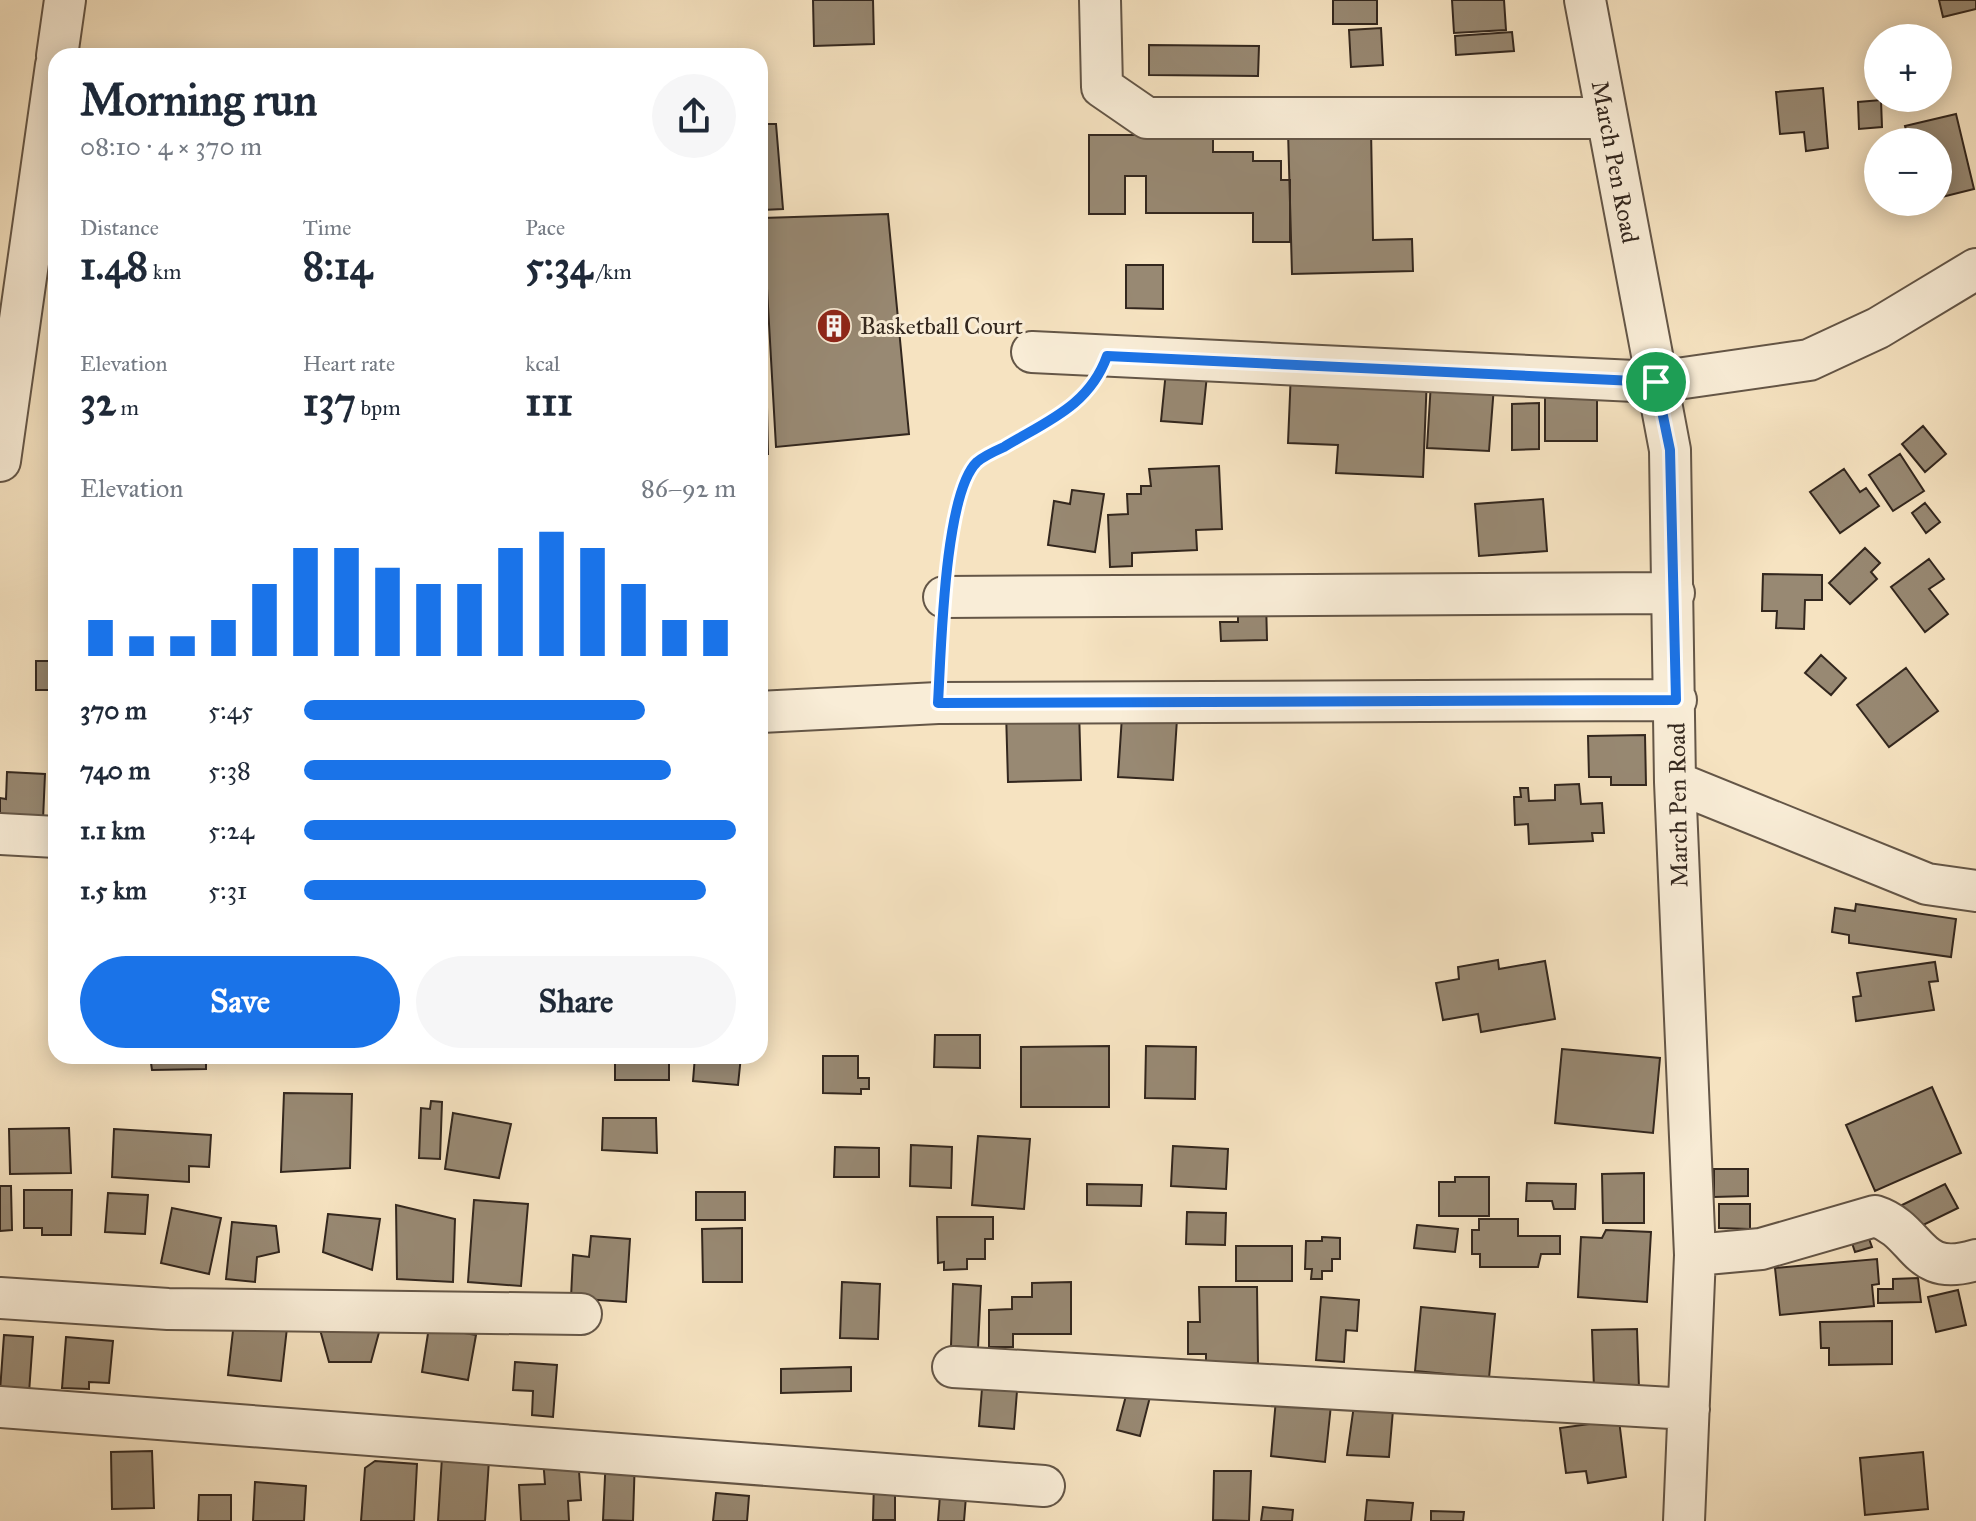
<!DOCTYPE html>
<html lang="en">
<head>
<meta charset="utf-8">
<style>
	:root { --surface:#fff; --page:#f6f6f7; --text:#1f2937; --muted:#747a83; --accent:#1a73e8 }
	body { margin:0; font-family:"IM FELL Great Primer",serif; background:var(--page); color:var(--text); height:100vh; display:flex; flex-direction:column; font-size:30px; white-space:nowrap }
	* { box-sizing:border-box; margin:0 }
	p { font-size:26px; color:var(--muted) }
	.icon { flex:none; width:44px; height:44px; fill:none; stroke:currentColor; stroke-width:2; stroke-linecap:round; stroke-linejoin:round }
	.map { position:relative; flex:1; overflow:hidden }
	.sheet { position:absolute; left:48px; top:48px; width:720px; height:1016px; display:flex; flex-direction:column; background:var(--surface); border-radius:24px; box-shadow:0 4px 20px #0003 }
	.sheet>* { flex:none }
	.fabs { position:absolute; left:1864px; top:24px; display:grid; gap:16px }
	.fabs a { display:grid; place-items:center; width:88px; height:88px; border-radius:50%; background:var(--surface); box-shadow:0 4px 20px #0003; font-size:40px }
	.pin { position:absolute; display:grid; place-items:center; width:68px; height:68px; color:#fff; margin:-34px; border:4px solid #fff; border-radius:50%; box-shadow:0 2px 8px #0007 }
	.round { display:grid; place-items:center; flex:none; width:84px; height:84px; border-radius:42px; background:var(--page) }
	.head { display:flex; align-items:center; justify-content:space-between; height:136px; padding:0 32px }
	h1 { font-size:44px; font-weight:700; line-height:60px }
	.metrics { display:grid; grid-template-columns:repeat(3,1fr); gap:12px; height:136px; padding:8px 32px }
	.metrics div { display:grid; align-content:center }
	.metrics b { font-size:40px; font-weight:700 }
	.metrics small { font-size:22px; font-weight:400 }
	.metrics p { font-size:22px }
	.chart { height:224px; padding:16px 32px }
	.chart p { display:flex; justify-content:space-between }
	.chart svg { width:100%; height:144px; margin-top:8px; stroke:var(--accent); stroke-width:6 }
	.cta { display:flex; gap:16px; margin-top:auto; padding:16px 32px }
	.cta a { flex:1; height:92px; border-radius:48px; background:var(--accent); color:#fff; font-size:32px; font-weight:700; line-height:92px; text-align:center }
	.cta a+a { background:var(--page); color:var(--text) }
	ul { padding:0 32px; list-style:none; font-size:26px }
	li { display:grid; grid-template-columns:128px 96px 1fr; align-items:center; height:60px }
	li i { height:20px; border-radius:10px; background:var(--accent) }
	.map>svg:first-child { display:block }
</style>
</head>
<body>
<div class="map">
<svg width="1976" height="1521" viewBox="0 0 1976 1521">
	<rect width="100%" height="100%" fill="#f6e3c1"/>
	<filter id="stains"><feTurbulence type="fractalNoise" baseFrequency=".0025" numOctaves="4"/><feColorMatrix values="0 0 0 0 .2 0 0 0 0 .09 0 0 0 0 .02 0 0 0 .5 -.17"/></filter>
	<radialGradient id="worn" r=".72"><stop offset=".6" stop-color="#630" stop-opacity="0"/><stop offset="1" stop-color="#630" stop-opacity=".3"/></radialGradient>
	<!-- building -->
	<path fill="#988973" stroke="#33271e" stroke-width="2" d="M813 0H873L874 44 814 46Z
		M1333 0H1377V24H1333Z
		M1452 0H1504L1506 30 1454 33Z
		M1939 0H1976V9L1943 17Z
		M1381 28 1383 65 1351 67 1349 30Z
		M1512 32 1514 51 1456 55 1455 36Z
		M1149 45 1259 46 1258 76 1149 75Z
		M1823 88 1828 148 1806 151 1804 132 1780 134 1776 92Z
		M1881 100 1882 127 1859 129 1858 102Z
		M1956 114 1974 189 1938 198V142H1909L1905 126Z
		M760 124H776L783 209 760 210Z
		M1371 129 1373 240 1412 239 1413 271 1292 274 1288 131Z
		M1089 135H1213V152H1253V161H1281V180H1290V242H1253V213H1146V176H1125V214H1089Z
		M888 214 909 434 776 447 763 218Z
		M760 218H763L768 454H760Z
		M1126 265H1163V309L1126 308Z
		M1166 371 1207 375 1202 424 1161 421Z
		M1291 371 1427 376 1423 477 1336 473 1338 445 1288 443Z
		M1431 382 1494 386 1489 451 1427 448Z
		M1545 382 1597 383V441H1545Z
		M1539 403V449L1512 450V404Z
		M1923 426 1946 454 1925 472 1902 444Z
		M1900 454 1924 491 1893 511 1869 475Z
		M1219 466 1222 529 1196 530 1197 550 1132 553V566L1110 567 1108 515 1128 514 1127 494H1141V486H1151L1149 469Z
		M1844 469 1860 492 1866 488 1879 506 1840 533 1810 492Z
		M1072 490 1104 494 1095 552 1048 545 1054 501 1070 504Z
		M1543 499 1547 551 1479 556 1475 504Z
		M1925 503 1940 522 1926 533 1912 513Z
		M1865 548 1880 563 1871 572 1877 579 1850 604 1829 583Z
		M1929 559 1944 579 1929 589 1948 614 1925 632 1891 587Z
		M1763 574 1822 575V600H1805L1804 629 1776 628 1777 611H1762Z
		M1266 600 1267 640 1221 641 1220 622H1238V601Z
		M52 630H56V690H36V661H52Z
		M1821 655 1846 678 1831 695 1805 673Z
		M1906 668 1938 711 1889 747 1857 705Z
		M1079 709 1081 780 1008 782 1006 711Z
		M1122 716 1177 719 1173 780 1118 777Z
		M1645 735 1646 785H1611V777H1589L1588 736Z
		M7 772 45 774 43 820 0 818V798L6 799Z
		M1579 784 1581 804 1602 803 1604 833H1592L1593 841 1529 844 1528 824 1515 825 1514 797H1521L1520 788H1528L1529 801 1555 800V785Z
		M1856 904 1956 919 1951 957 1849 943V935L1832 932 1835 908 1855 911Z
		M1498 960 1499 969 1545 961 1555 1019 1481 1032 1478 1014 1443 1020 1436 983 1459 979 1458 967Z
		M1935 962 1938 981 1929 982 1934 1010 1856 1021 1853 997 1861 996 1857 973Z
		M935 1035H980V1068L934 1067Z
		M1109 1046V1107H1021V1047Z
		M1146 1046 1196 1047 1195 1099 1145 1098Z
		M1562 1049 1660 1058 1653 1133 1555 1123Z
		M150 1056H206V1069L152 1070Z
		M615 1056H669V1080H615Z
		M695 1056H741L738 1085 693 1081Z
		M823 1056H858V1078H869V1089H861V1094L823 1093Z
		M1932 1087 1961 1153 1875 1191 1846 1125Z
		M284 1093 352 1094 350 1168 281 1172Z
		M431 1101 442 1102 440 1159 419 1158 421 1108 430 1109Z
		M453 1113 511 1124 499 1178 445 1169Z
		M603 1118H656L657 1153 602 1150Z
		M69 1128 71 1173 10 1174 9 1129Z
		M114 1129 211 1135 209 1167 189 1166V1182L112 1177Z
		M978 1136 1030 1139 1024 1209 972 1205Z
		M911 1145 952 1147 951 1188 910 1186Z
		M1173 1146 1228 1149 1226 1189 1171 1186Z
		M835 1147 879 1148V1177H834Z
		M1714 1169H1748V1196L1714 1197Z
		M1644 1173V1223H1603L1602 1174Z
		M1455 1177H1489V1216H1439V1182H1455Z
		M1527 1183 1576 1184 1575 1209H1554L1552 1201H1526Z
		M1087 1184 1142 1185 1141 1206 1087 1205Z
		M1945 1184 1958 1208 1915 1229 1902 1205Z
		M0 1186H11L12 1230 0 1231Z
		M24 1190H72L71 1235H42V1228H24Z
		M696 1192H745V1220H696Z
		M108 1193 148 1195 145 1234 105 1232Z
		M474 1200 528 1204 521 1286 468 1282Z
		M1719 1204H1750V1229L1719 1228Z
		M396 1205 455 1219 453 1282 397 1279Z
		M172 1208 221 1218 209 1274 161 1263Z
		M1187 1212 1226 1213 1225 1245 1186 1244Z
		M328 1214 380 1219 372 1270 323 1252Z
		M937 1217H993V1239H985V1259H967V1269L944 1270V1262L938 1263Z
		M1479 1219H1518V1236H1560V1254H1541L1538 1267H1480V1254H1472V1230H1479Z
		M232 1222 276 1226 279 1252 257 1257 255 1282 226 1279Z
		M1417 1225 1458 1229 1455 1252 1414 1248Z
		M1864 1225 1872 1247 1855 1252 1848 1231Z
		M742 1228V1282H703L702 1229Z
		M1606 1230 1651 1232 1647 1302 1578 1297 1581 1237 1602 1238Z
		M591 1236 630 1239 626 1302 571 1298 573 1255 589 1257Z
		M1322 1237 1340 1238V1259H1332V1271H1322V1279H1311L1312 1269H1305L1306 1241H1322Z
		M1236 1246H1292V1281H1236Z
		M1877 1259 1879 1284 1872 1285 1874 1306 1780 1315 1775 1268Z
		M1918 1278 1921 1302 1878 1303V1289H1893V1279Z
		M842 1282 880 1284 878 1339 840 1338Z
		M1071 1282V1334H1013V1347H989V1310L1012 1309V1297H1032V1283Z
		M953 1284 981 1286 978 1348 951 1346Z
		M1199 1287H1257L1258 1363 1206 1364V1354H1188V1322H1200Z
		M1958 1290 1966 1325 1936 1332 1928 1297Z
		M1321 1297 1359 1300 1357 1331 1346 1330 1344 1362 1316 1360Z
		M1421 1307 1495 1314 1489 1378 1415 1371Z
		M235 1313 288 1319 281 1381 228 1375Z
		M1892 1321V1364L1829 1365V1348H1821L1820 1322Z
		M381 1325 371 1362H329L319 1326Z
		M429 1327 476 1335 468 1380 422 1372Z
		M1637 1329 1639 1388 1594 1389 1592 1330Z
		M4 1335 33 1337 29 1393 0 1391Z
		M66 1337 113 1341 109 1383 89 1382V1389L62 1388Z
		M515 1362 557 1365 553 1417 532 1415 533 1391 513 1390Z
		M851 1367V1391L781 1393V1369Z
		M982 1388 1017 1391 1014 1429 979 1426Z
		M1128 1388 1151 1393 1140 1436 1117 1430Z
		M1276 1399 1331 1405 1325 1462 1271 1456Z
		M1354 1405 1393 1410 1389 1457 1347 1455Z
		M1619 1420 1626 1477 1588 1483 1586 1471 1566 1473 1560 1428Z
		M152 1451 154 1508 112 1509 111 1452Z
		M1923 1452 1928 1509 1865 1515 1860 1458Z
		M606 1455 635 1456 633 1521 603 1520Z
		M578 1456 581 1500 568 1501 569 1521H521L519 1485 545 1484 543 1458Z
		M442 1457 489 1460 485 1521H438Z
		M375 1461 417 1464 414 1521H361L365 1468Z
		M942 1469 968 1472 964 1521H938Z
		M1214 1471H1251L1249 1521 1213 1520Z
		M874 1481H895V1520H873Z
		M255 1482 306 1486 304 1521H253Z
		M716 1493 749 1496 747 1521H713Z
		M199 1495H231V1521H198Z
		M1367 1500 1413 1503 1411 1521H1365Z
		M1263 1507 1293 1510 1292 1521H1261Z
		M1431 1511 1464 1512 1463 1521H1431Z"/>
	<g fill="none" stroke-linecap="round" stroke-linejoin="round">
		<!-- minor casing -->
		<g stroke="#645647" stroke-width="44">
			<path id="minor" d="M1100 0 1102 87 1147 118H1607
				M1585 0 1670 450 1675 782 1695 1255 1684 1521
				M57 56 65 0
				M1032 352 1656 382 1809 360 1878 328 1976 269
				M0 461 56 65
				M944 597 1674 593
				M760 712 938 703 1676 700
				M1675 782 1927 884 1976 891
				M0 834 56 837
				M1695 1255 1761 1249 1875 1216C1921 1231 1914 1279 1976 1260
				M0 1298 168 1309 581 1314
				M953 1367 1689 1409
				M0 1407 1044 1486"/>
		</g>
		<!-- path -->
		<path stroke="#33271e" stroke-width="5" stroke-dasharray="6 4" stroke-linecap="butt" d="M950 558 960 490 976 462 1083 399 1088 392
			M940 666 942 632"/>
		<!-- minor -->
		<use href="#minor" stroke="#f9edd7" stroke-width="40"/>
	</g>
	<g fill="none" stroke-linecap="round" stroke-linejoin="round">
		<!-- route casing -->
		<g stroke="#fff" stroke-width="16">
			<path id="route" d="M1107 356 1656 382 1670 450 1676 700 938 703C941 654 944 493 977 462 984 456 995 451 1004 447 1047 421 1089 406 1107 356Z"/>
		</g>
		<!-- route -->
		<use href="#route" stroke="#1a73e8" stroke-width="10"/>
	</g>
	<!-- icons -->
	<defs>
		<g id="building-disc" transform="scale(1.8)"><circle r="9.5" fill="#8f2418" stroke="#f9edd7"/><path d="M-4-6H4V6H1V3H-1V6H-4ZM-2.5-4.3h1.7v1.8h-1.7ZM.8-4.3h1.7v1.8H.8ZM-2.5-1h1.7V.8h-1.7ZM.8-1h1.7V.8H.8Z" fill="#fff"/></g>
	</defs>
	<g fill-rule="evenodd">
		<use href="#building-disc" x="834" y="326"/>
	</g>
	<g text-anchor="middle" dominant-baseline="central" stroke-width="6" stroke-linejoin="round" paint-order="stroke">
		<!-- street labels -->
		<g font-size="24" fill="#33271e" stroke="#f9edd7">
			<text transform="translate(1615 162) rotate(79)">March Pen Road</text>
			<text transform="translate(1678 805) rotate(-91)">March Pen Road</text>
		</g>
		<!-- poi labels -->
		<g font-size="24" fill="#33271e" stroke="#f9edd7" text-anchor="start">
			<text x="860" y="326">Basketball Court</text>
		</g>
	</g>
	<rect width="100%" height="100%" filter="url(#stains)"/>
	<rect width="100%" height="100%" fill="url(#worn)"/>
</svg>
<div class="fabs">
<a>+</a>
<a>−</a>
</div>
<div class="pin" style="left:1656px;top:382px;background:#1e9e55"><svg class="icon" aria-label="arrive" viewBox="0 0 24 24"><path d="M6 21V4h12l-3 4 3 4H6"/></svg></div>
<section class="sheet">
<div class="head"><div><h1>Morning run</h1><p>08:10 · 4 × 370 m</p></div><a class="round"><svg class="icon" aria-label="share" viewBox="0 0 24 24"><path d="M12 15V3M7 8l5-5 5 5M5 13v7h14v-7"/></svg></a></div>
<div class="metrics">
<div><p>Distance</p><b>1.48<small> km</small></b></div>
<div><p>Time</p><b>8:14</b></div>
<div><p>Pace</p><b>5:34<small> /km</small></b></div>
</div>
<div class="metrics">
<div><p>Elevation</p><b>32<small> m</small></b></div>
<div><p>Heart rate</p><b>137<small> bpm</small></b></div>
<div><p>kcal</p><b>111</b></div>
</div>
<div class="chart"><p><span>Elevation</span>86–92 m</p>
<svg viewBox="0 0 160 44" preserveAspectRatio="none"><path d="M5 44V33M15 44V38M25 44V38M35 44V33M45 44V22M55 44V11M65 44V11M75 44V17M85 44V22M95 44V22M105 44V11M115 44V6M125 44V11M135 44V22M145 44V33M155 44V33"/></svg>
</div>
<ul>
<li><b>370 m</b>5:45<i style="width:79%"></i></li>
<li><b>740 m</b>5:38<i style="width:85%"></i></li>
<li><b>1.1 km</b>5:24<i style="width:100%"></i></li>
<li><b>1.5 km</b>5:31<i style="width:93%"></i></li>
</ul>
<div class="cta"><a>Save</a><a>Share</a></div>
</section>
</div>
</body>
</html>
